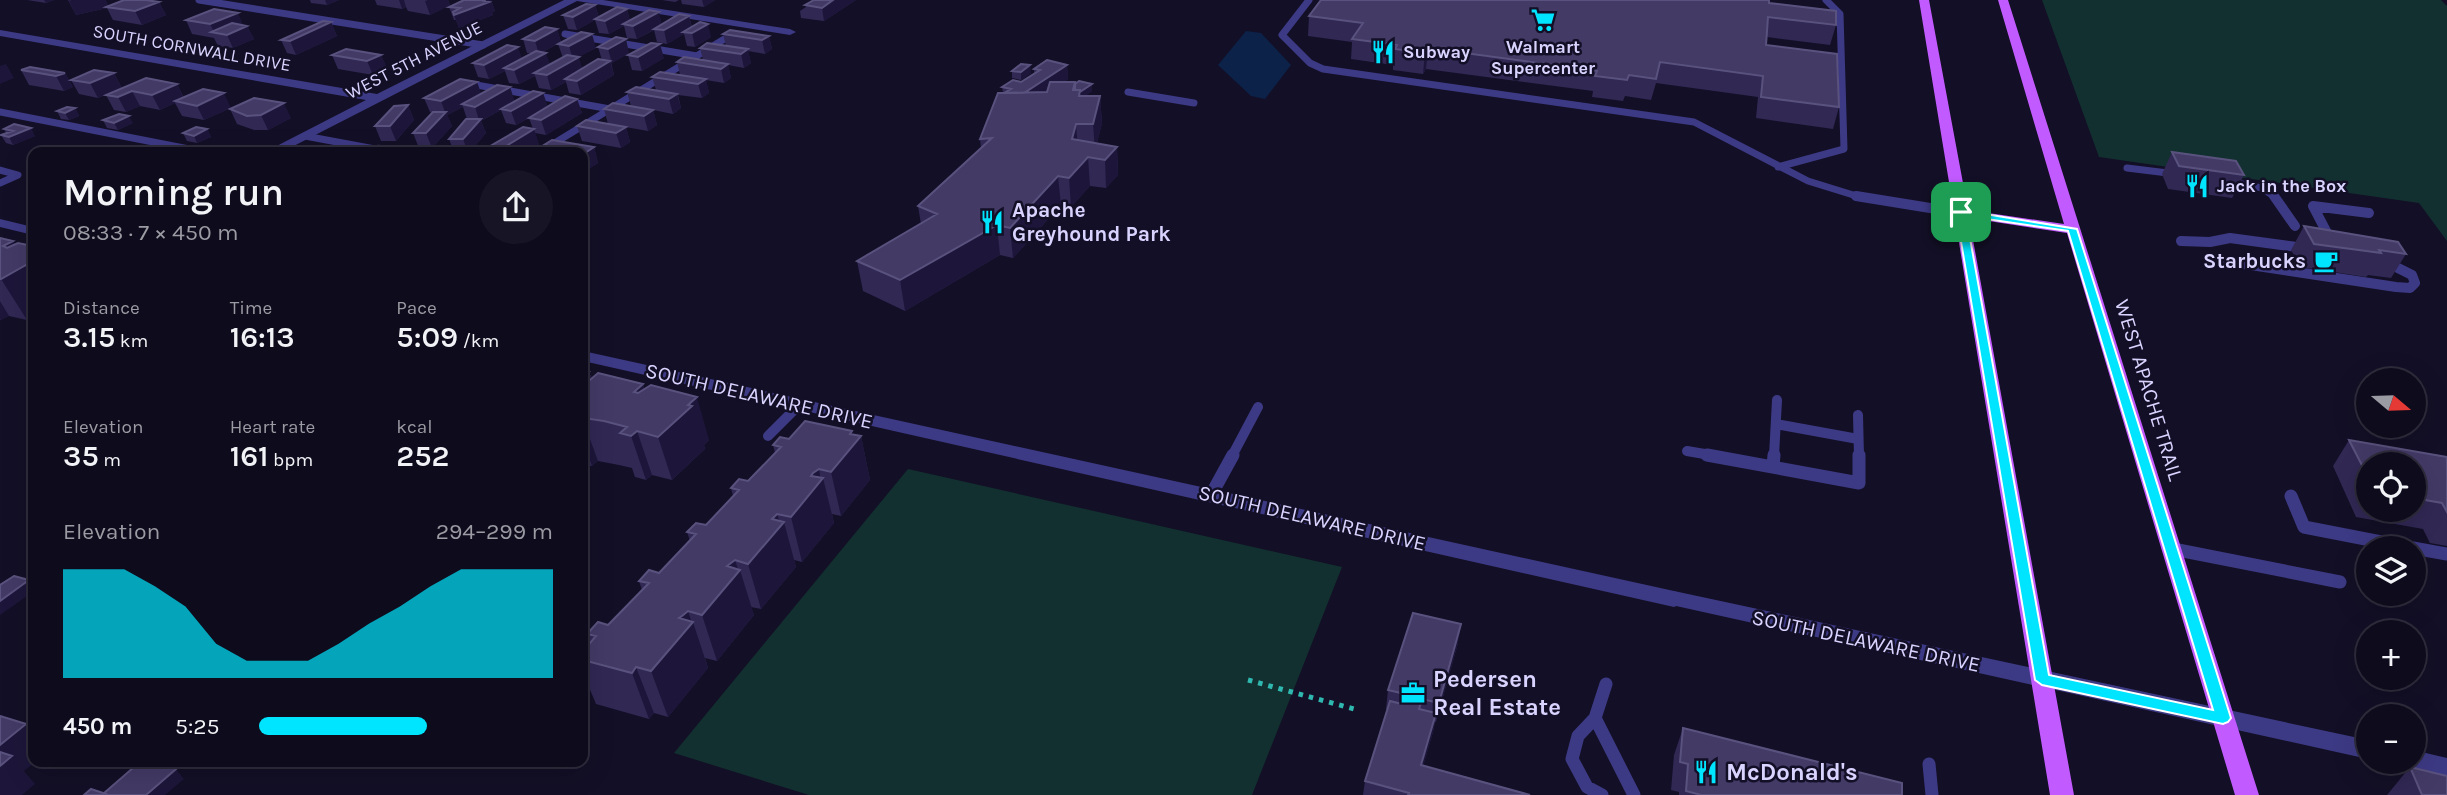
<!DOCTYPE html>
<html lang="en">
<head>
<meta charset="utf-8">
<style>
	:root { --surface:#0e0b1c; --page:#171425; --text:#f1f3f6; --muted:#9b9ba3; --line:#2e2b3b; --accent:#00e5ff }
	body { margin:0; font-family:Karla,sans-serif; background:var(--page); color:var(--text); height:100vh; display:flex; flex-direction:column; font-size:26px; white-space:nowrap }
	* { box-sizing:border-box; margin:0 }
	p { font-size:23px; color:var(--muted) }
	.icon { flex:none; width:38px; height:38px; fill:none; stroke:currentColor; stroke-width:2; stroke-linecap:round; stroke-linejoin:round }
	.map { position:relative; flex:1; overflow:hidden }
	.side { position:absolute; left:28px; top:147px; width:560px; height:620px; display:flex; flex-direction:column; background:var(--surface); border-radius:14px; box-shadow:0 7px 28px #0002,0 0 0 2px var(--line) }
	.side>* { flex:none }
	.needle { width:46px; rotate:109deg }
	.controls { position:absolute; left:2356px; top:368px; display:grid; gap:14px }
	.controls a { display:grid; place-items:center; width:70px; height:70px; border-radius:50%; background:var(--surface); box-shadow:0 7px 28px #0002,0 0 0 2px var(--line); font-size:35px }
	.pin { position:absolute; display:grid; place-items:center; width:60px; height:60px; color:#fff; margin:-30px; border-radius:14px; box-shadow:0 4px 10px #0006 }
	.round { display:grid; place-items:center; flex:none; width:74px; height:74px; border-radius:37px; background:var(--page) }
	.head { display:flex; align-items:center; justify-content:space-between; height:119px; padding:0 35px }
	h1 { font-size:38px; font-weight:600; line-height:52px }
	.metrics { display:grid; grid-template-columns:repeat(3,1fr); gap:10px; height:119px; padding:7px 35px }
	.metrics div { display:grid; align-content:center }
	.metrics b { font-size:30px; font-weight:600 }
	.metrics small { font-size:19px; font-weight:400 }
	.metrics p { font-size:19px }
	.chart { height:196px; padding:14px 35px }
	.chart p { display:flex; justify-content:space-between }
	.chart svg { width:100%; height:126px; margin-top:7px; fill:var(--accent); opacity:.7 }
	ul { padding:0 35px; list-style:none; font-size:23px }
	li { display:grid; grid-template-columns:112px 84px 1fr; align-items:center; height:52px }
	li i { height:18px; border-radius:9px; background:var(--accent) }
	.map>svg:first-child { display:block }
</style>
</head>
<body>
<div class="map">
<svg width="2447" height="795" viewBox="0 0 2447 795">
	<rect width="100%" height="100%" fill="#130f26"/>
	<!-- green -->
	<path fill="#12302f" d="M2042 0H2441L2447 6V241L2419 203 2099 157Z
		M908 469 1342 567 1252 795H809L674 753Z"/>
	<!-- water -->
	<path fill="#0c2248" d="M1246 31 1261 33 1291 65 1265 99 1251 96 1218 65Z"/>
	<g fill="none" stroke-linecap="round" stroke-linejoin="round">
		<!-- path -->
		<path stroke="#2fb8b0" stroke-width="5" stroke-dasharray="4.5 6" stroke-linecap="butt" d="M1248 680 1354 709"/>
		<!-- service-far2 -->
		<path stroke="#3d3a85" stroke-width="7" d="M199 0 483 45
			M1309 0 1282 35 1310 63 1323 69 1694 122 1808 181 1863 198
			M565 34 697 56
			M471 84 610 109
			M1128 92 1194 103
			M0 112 204 152
			M305 136 391 152
			M540 152 726 38
			M1778 167 1844 149 1840 14 1826 0
			M2127 168 2176 174
			M0 170 18 175 0 183
			M2227 181 2262 188 2276 198"/>
		<!-- service-far1 -->
		<path stroke="#3d3a85" stroke-width="10" d="M1856 196 1961 213
			M2274 196 2295 226
			M2326 231 2313 206 2369 213
			M2181 241 2210 242 2230 238 2304 248
			M2211 259 2396 287 2410 288 2415 283 2412 275 2386 262
			M1858 415 1859 456
			M1776 424 1858 439
			M768 436 799 405
			M1687 451 1716 456
			M1232 456 1258 407
			M1774 456 1777 400"/>
		<!-- service -->
		<path stroke="#3d3a85" stroke-width="13" d="M1707 455 1859 483V455
			M1773 467 1774 455
			M1211 495 1233 455
			M2291 496 2304 527 2412 548
			M2168 548 2340 582
			M2413 548 2447 554
			M1606 684 1595 718 1634 795
			M1595 718 1578 736 1572 759 1587 787 1602 795
			M1929 764 1932 795"/>
		<!-- minor -->
		<path fill="#3d3a85" fill-rule="evenodd" d="M564 0H603L790 29 796 32 790 35 577 1 282 152H265L366 100 0 36V30L377 94Z
			M0 219 33 227V235L0 227Z
			M583 351 1674 591 1681 594 1684 599 1681 604 1674 607 583 361Z"/>
		<!-- tertiary -->
		<path fill="#3d3a85" fill-rule="evenodd" d="M1674 591 2368 740V759L1667 604 1664 599 1667 594Z
			M2413 750 2447 758V778L2405 767 2402 761H2413Z"/>
		<!-- primary -->
		<path fill="#c25bff" fill-rule="evenodd" d="M1919 0H1929L1968 210 2064 224 1998 0H2008L2259 795H2235L2067 233 1969 218 2074 795H2050Z"/>
	</g>
	<!-- wall -->
	<path fill="#312854" fill-rule="evenodd" d="M27 0H54L46 3Z
		M68 0 108 6 159 2 166 15 142 25 113 20 107 8 76 15Z
		M310 0H339L327 5 311 3Z
		M375 0H448L450 5 430 15 408 11 406 7 402 9 377 5Z
		M464 0H491L495 11 492 12 493 15 459 28 456 20H454L449 7Z
		M662 0H679L675 2Z
		M681 0H715L704 7 682 4Z
		M856 0 824 21 801 18 800 11 806 7 805 5Z
		M1769 3 1836 25 1830 45 1767 37 1766 45 1839 107 1833 129 1756 118 1758 97 1656 83 1651 100 1625 96 1623 101 1592 97 1593 91 1426 69 1423 74 1393 70V65L1351 59 1352 42 1308 36 1309 16Z
		M595 5 599 17 627 9 630 21 662 24 689 16 692 27 711 37 695 47 687 46 684 34 667 44 657 42 654 30 637 39 627 38 624 26 609 34 599 33 595 20 577 30 568 29 563 15Z
		M186 20 247 26 254 39 233 48 218 46 214 38 192 34Z
		M331 22 337 36 296 55 287 53 281 40Z
		M557 29 561 42 543 52 550 65 563 58 558 44 596 48 578 57 582 69 602 60 598 47 629 53 612 63 611 62 614 75 581 95 569 93 566 82 551 90 539 88 535 76 519 84 509 83 505 71 489 79 478 77 473 63 522 58 532 53H527L523 39Z
		M723 34 769 36 772 49 765 54 748 51 751 63 744 68 728 65 731 78 724 83 706 80 709 93 702 98 678 95 681 108 673 114 653 110 657 125 648 131 608 124 604 109 631 106 627 92 656 90 652 77 680 75 677 62 703 60 700 48 726 46Z
		M332 55H381L387 69 373 75 338 69Z
		M628 55 664 58 642 71 632 70Z
		M1067 65 1068 79 1064 82 1075 84 1092 91 1085 96H1100L1102 123 1097 143 1117 147 1118 175 1106 188 1090 186 1071 207 1061 205 1013 258 1000 255 905 311 863 291 857 261 921 224 918 206 981 148 980 139 1003 93 1002 87 1021 82 1034 74V69Z
		M21 70 65 73 73 87 64 91 29 85Z
		M1012 71 1031 73 1021 80 1012 78Z
		M114 73 122 88 98 98 79 94 71 80Z
		M477 82 481 94 510 87 514 101 543 93 547 107 577 99 582 113 546 135 535 133 539 145 527 152H488L487 148 533 129 529 118 516 125 506 123 501 110 481 121 486 133 470 152H454L449 139 467 119 463 107 447 115 452 126 432 148H419L413 133 432 113 430 112 424 98Z
		M177 84 184 98 231 108 204 120 182 116 175 103 160 110 140 106 126 112 114 110 106 95Z
		M408 105 414 120 396 141H381L375 126Z
		M75 108 79 116 69 120 61 119 57 111Z
		M230 109 291 118 268 130H254L237 124Z
		M103 120 133 123 118 130 107 128Z
		M577 126 626 127 630 142 621 148 582 141Z
		M4 129 35 136 13 145 6 143 1 135 6 133Z
		M207 129 211 137 197 143 187 141 183 133Z
		M544 145 594 147 598 163 590 168 583 167V152H546Z
		M2172 152 2244 175 2232 198 2168 189 2162 174Z
		M2304 226 2406 254 2391 278 2368 275 2366 277 2301 267 2291 250Z
		M0 238 13 241 15 244 27 320 9 316 0 320Z
		M583 370 589 372 592 378 643 384 644 389 709 440 704 445 705 449 672 480 652 475 646 480 635 477 632 468 619 465 598 461 592 466 583 464Z
		M852 431V434L861 436 870 480 841 516 832 514 834 523 802 562 794 560 796 567 761 609 751 607 754 615 717 661 705 658 708 668 668 717 654 713 649 719 596 704 583 673V651L591 642 587 634 608 625 642 590 639 581 659 573 690 541 687 532 706 525 733 496 731 488 748 481 775 453 773 445 789 439Z
		M2349 440 2447 457V546L2430 543 2423 529 2356 517 2333 466ZM2368 464H2413V509H2368Z
		M1458 643 1436 722H1435L1433 732 1423 766 1530 795H1363L1365 781 1387 709H1386L1388 690Z
		M1683 728 1902 795H1679V792L1671 790 1674 755Z
		M2410 767 2447 795H2387Z"/>
	<!-- shaded-wall -->
	<path fill="#1d163a" d="M44 0H54L46 3Z
		M75 0H106L109 7H106L107 8 76 15 69 1Z
		M325 0H339L327 5Z
		M399 0H404L406 7 402 9Z
		M428 0H448L450 5 430 15 425 1Z
		M485 0H491L495 11 492 12 493 15 459 28 454 15Z
		M702 0H715L704 7Z
		M825 0H856L824 21 822 8Z
		M159 2 166 15 142 25 135 11Z
		M595 5 599 18 595 19V20L577 30 573 17Z
		M627 9 630 22 623 24 624 26 609 34 605 21Z
		M659 12 662 25 637 39 633 26Z
		M238 13 244 27 214 32 210 24Z
		M689 16 692 29 683 32 684 34 667 44 664 30Z
		M331 22 337 36 296 55 290 41Z
		M708 24 711 37 695 47 692 33Z
		M247 26 254 39 233 48 227 35Z
		M557 29 561 42 539 54 535 41Z
		M592 34 596 48 573 60 569 46Z
		M769 36 772 49 765 54 762 40Z
		M626 39 629 53 612 63 608 49Z
		M660 44 664 58 642 71 638 57Z
		M518 47 523 61 504 68 505 71 489 79 484 65Z
		M1428 48 1426 69 1423 74 1425 53Z
		M748 49 751 63 744 68 741 54Z
		M546 53 551 67 534 73 535 76 519 84 514 70Z
		M381 55 387 69 373 75 367 61Z
		M579 57 583 72 565 79 566 82 551 90 547 75Z
		M610 61 614 75 581 95 577 81Z
		M6 64 14 78 0 84V66Z
		M728 64 731 78 724 83 721 69Z
		M1030 65 1031 73 1021 80V72Z
		M1067 65 1068 79 1014 115 1012 100Z
		M65 73 73 87 64 91 56 76Z
		M114 73 122 88 98 98 90 83Z
		M706 79 709 93 702 98 698 84Z
		M477 82 482 96 462 104 463 107 447 115 452 126 432 148 426 133 445 112 441 101Z
		M1075 82 1076 95 1080 90V91L1092 84V91L1081 99 1082 117 1080 123 1079 100 1076 102 1077 109 1075 117 1073 90Z
		M177 84 184 99 175 101V103L160 110 152 95Z
		M510 87 515 102 481 121 486 133 470 152H468L463 139 479 120 475 107Z
		M132 91 140 106 126 112 118 97Z
		M224 93 231 108 204 120 197 106Z
		M543 93 548 107 516 125 511 111Z
		M677 94 681 108 673 114 669 99Z
		M1100 96 1102 123 1095 151 1093 124Z
		M577 99 582 113 546 135 541 120Z
		M284 103 291 118 268 130 261 115Z
		M408 105 414 120 396 141 390 126Z
		M75 108 79 116 69 120 65 113Z
		M653 110 657 125 648 131 644 116Z
		M129 116 133 123 118 130 114 123Z
		M1076 124 1078 151 1072 139Z
		M626 127 630 142 621 148 616 133Z
		M31 128 35 136 13 145 9 137Z
		M207 129 211 137 197 143 194 136Z
		M534 129 539 145 527 152H499L498 151Z
		M377 146 379 152H371Z
		M594 147 598 163 590 168 585 153Z
		M1117 147 1118 175 1106 188 1105 160Z
		M1088 157 1090 186 1071 207 1069 178Z
		M1058 176 1061 205 1013 258 1010 228Z
		M997 225 1000 255 905 311 900 280Z
		M13 241 27 264 33 261V316L27 320 1 279 3 246Z
		M0 301 9 316 1 320 0 319Z
		M589 372 604 415 583 386V377Z
		M643 384 656 427 648 435 634 392Z
		M697 397 709 440 704 445 705 449 672 480 658 437 688 405Z
		M583 420 598 461 592 466 583 441Z
		M637 431 652 475 646 480 631 436Z
		M852 431 854 444 861 436 870 480 841 516 831 472Z
		M819 469 821 481 823 478 834 523 802 562 791 517 811 476Z
		M777 514 781 526 784 522 796 567 761 609 748 564 772 519Z
		M735 560 739 572 740 570 754 615 717 661 702 615 727 566Z
		M29 580 33 585V592L0 615V601Z
		M688 611 692 623 693 622 708 668 668 717 651 671 679 618Z
		M1461 624 1458 643 1436 722 1439 703Z
		M636 667 654 713 649 719 632 673Z
		M1436 713 1433 732 1418 784 1421 765Z
		M26 724 33 733V761H37L24 771 35 784 22 795H0V745Z
		M176 769 184 779 165 795H146Z"/>
	<!-- building -->
	<path fill="#433a66" stroke="#5a527e" stroke-width="2" d="M124 0H146L159 2 135 11 106 7Z
		M464 0H485L484 1 489 2 454 15 453 12 460 8 449 7Z
		M814 0H833L822 8 805 5Z
		M1321 0H1769V3L1836 11V25L1768 17 1766 45 1837 54 1839 107 1761 97 1763 76 1660 62 1656 79 1629 75 1627 80 1595 76 1597 71 1428 48 1425 53 1395 49 1397 45 1352 39 1363 23 1309 16Z
		M586 4 595 5 573 17 563 15Z
		M617 7 627 9 605 21 595 19Z
		M214 9 238 13 210 24 186 20Z
		M649 10 659 12 633 26 623 24Z
		M679 14 689 16 664 30 654 29Z
		M323 21 331 22 290 41 281 40Z
		M700 22 708 24 692 33 683 32Z
		M232 23 247 26 227 35 211 32Z
		M545 27 557 29 535 41 523 39Z
		M730 30 769 36 762 40 723 34Z
		M581 32 592 34 569 46 558 44Z
		M616 37 626 39 608 49 598 47Z
		M651 43 660 44 638 57 628 55Z
		M707 43 748 49 741 54 700 48Z
		M507 45 518 47 484 65 473 63Z
		M346 49 381 55 367 61 332 55Z
		M536 51 546 53 514 70 504 68Z
		M567 55 579 57 547 75 534 73Z
		M684 57 728 64 721 69 677 62Z
		M598 59 610 61 577 81 565 79Z
		M1047 60 1067 65 1024 93H1004L1011 89 1002 87 1013 80 1021 82 1040 70 1034 69Z
		M1021 64 1030 65 1021 72 1012 71Z
		M30 67 65 73 56 76 21 70Z
		M94 70 114 73 90 83 71 80Z
		M660 72 706 79 698 84 652 77Z
		M146 78 177 84 152 95 132 91 118 97 106 95Z
		M460 79 477 82 441 101 424 98Z
		M1079 81 1092 84 1080 92V90H1075V84Z
		M1050 82H1075L1073 90H1080L1079 96H1100L1093 124H1076L1072 139 1117 147 1105 160 1088 157 1069 178 1058 176 1010 228 997 225 900 280 857 261 937 214 918 206 992 138 980 139 998 93 1047 92Z
		M497 85 510 87 475 107 462 104Z
		M636 87 677 94 669 99 627 92Z
		M203 89 224 93 197 106 175 101Z
		M533 91 543 93 511 111 501 109Z
		M565 96 577 99 541 120 529 118Z
		M254 98 284 103 261 115 247 116 230 109Z
		M613 103 653 110 644 116 604 109Z
		M408 105 390 126H375L394 106Z
		M67 107 75 108 65 113 57 111Z
		M433 112H446L426 133H413Z
		M119 114 129 116 114 123 103 120Z
		M466 119H481L463 139H449Z
		M586 120 626 127 616 133 577 126Z
		M14 124 31 128 9 137 1 135 13 131 4 129Z
		M196 127 207 129 194 136 183 133Z
		M523 127 534 129 498 151 487 148Z
		M552 140 594 147 585 153 544 145Z
		M377 146 371 152H358L363 147Z
		M321 148 339 151 313 152Z
		M2172 152 2236 161 2244 175 2179 166Z
		M2304 226 2398 242 2406 254 2379 250 2381 253 2314 244Z
		M0 238 13 241 3 246 7 248 18 243 33 246V261L1 279H0Z
		M583 370 589 372 583 377Z
		M598 373 643 384 634 392 638 393 651 385 697 397 688 405 692 406 658 437 637 431 631 436 620 433 627 427 604 421 583 418V380H590Z
		M805 421 852 431 850 434 861 436 831 472 819 469 813 473 811 476 823 478 791 517 777 514 772 519 784 522 748 564 735 560 727 566 740 570 702 615 688 611 682 616 679 618 693 622 651 671 636 667 632 673 583 660V651L596 636 587 634 598 622 608 625 649 583 639 581 649 570 659 573 696 534 687 532 696 523 706 525 739 490 731 488 739 479 748 481 781 447 773 445 780 437 789 439Z
		M2349 440 2447 457V512L2442 503 2413 498V464H2368V477Z
		M14 576 29 580 0 601V585Z
		M1413 613 1461 624 1439 703 1422 699 1419 709 1436 713 1421 765 1530 795H1408L1409 793 1365 781 1390 701 1402 704 1405 694 1388 690Z
		M0 716 26 724 0 745Z
		M1683 728 1902 783V795H1701L1686 791 1688 764 1680 762Z
		M0 752 12 756 0 766Z
		M141 761H154L176 769 146 795H107L103 794Z
		M2410 767 2447 776V795H2422Z
		M91 789 106 794 105 795H84Z"/>
	<!-- route -->
	<path fill="#00e5ff" stroke="#fff" stroke-width="2" fill-rule="evenodd" d="M1961 210 2077 229 2231 718 2228 722 2223 724 2042 685 2035 680 1956 212ZM1966 216 2068 231 2213 710 2049 675Z"/>
	<!-- icons -->
	<defs>
		<g id="supermarket-bare" transform="scale(1.89)"><path d="M-6-5.5h2.5l.6 2H6L4.5 2H-2.5L-4.4-4H-6ZM-1.5 3.2a1.3 1.3 0 1 0 .1 0ZM3 3.2a1.3 1.3 0 1 0 .1 0Z" fill="#00e5ff" stroke="#130f26" stroke-width="2.5" paint-order="stroke"/></g>
		<g id="restaurant-bare" transform="scale(1.89)"><path d="M-5-6h1v4h1v-4h1v4h1v-4h1v5L-1.5 .5V6h-2V.5L-5-1ZM5-6V6H3V1.5H1.5Q1.5-4 5-6Z" fill="#00e5ff" stroke="#130f26" stroke-width="2.5" paint-order="stroke"/></g>
		<g id="cafe-bare" transform="scale(1.89)"><path d="M-5.5-4.5H6V0H3Q3 3.5 0 3.5H-2.5Q-5.5 3.5-5.5 0ZM3-3.2v2h1.7v-2ZM-6 4.5H4V6H-6Z" fill="#00e5ff" stroke="#130f26" stroke-width="2.5" paint-order="stroke"/></g>
		<g id="office-bare" transform="scale(1.89)"><path d="M-6-3h4V-5.5h4V-3h4V5H-6ZM-1-4.5V-3h2v-1.5ZM-6 0V1H6V0Z" fill="#00e5ff" stroke="#130f26" stroke-width="2.5" paint-order="stroke"/></g>
	</defs>
	<g fill-rule="evenodd">
		<use href="#supermarket-bare" x="1543" y="20"/>
		<use href="#restaurant-bare" x="1383" y="52"/>
		<use href="#restaurant-bare" x="2197" y="186"/>
		<use href="#restaurant-bare" x="992" y="222"/>
		<use href="#cafe-bare" x="2326" y="261"/>
		<use href="#office-bare" x="1413" y="693"/>
		<use href="#restaurant-bare" x="1706" y="772"/>
	</g>
	<g text-anchor="middle" dominant-baseline="central" stroke-width="5" stroke-linejoin="round" paint-order="stroke">
		<!-- far-poi labels -->
		<g font-size="18" font-weight="bold" fill="#d9d4ff" stroke="#130f26" text-anchor="start">
			<text x="1543" y="47" text-anchor="middle">Walmart<tspan x="1543" dy="21">Supercenter</tspan></text>
			<text x="1403" y="52">Subway</text>
			<text x="2217" y="186">Jack in the Box</text>
		</g>
		<!-- far-street labels -->
		<g font-size="18" fill="#d9d4ff" stroke="#130f26">
			<text transform="translate(192 48) rotate(10)">SOUTH CORNWALL DRIVE</text>
			<text transform="translate(414 60) rotate(-27)">WEST 5TH AVENUE</text>
		</g>
		<!-- poi labels -->
		<g font-size="21" font-weight="bold" fill="#d9d4ff" stroke="#130f26" text-anchor="start">
			<text x="1012" y="210">Apache<tspan x="1012" dy="24">Greyhound Park</tspan></text>
			<text x="2306" y="261" text-anchor="end">Starbucks</text>
		</g>
		<!-- street labels -->
		<g font-size="21" fill="#d9d4ff" stroke="#130f26">
			<text transform="translate(2149 390) rotate(73)">WEST APACHE TRAIL</text>
			<text transform="translate(759 396) rotate(13)">SOUTH DELAWARE DRIVE</text>
			<text transform="translate(1312 518) rotate(13)">SOUTH DELAWARE DRIVE</text>
			<text transform="translate(1866 641) rotate(12)">SOUTH DELAWARE DRIVE</text>
		</g>
		<!-- near-poi labels -->
		<g font-size="24" font-weight="bold" fill="#d9d4ff" stroke="#130f26" text-anchor="start">
			<text x="1433" y="679">Pedersen<tspan x="1433" dy="28">Real Estate</tspan></text>
			<text x="1726" y="772">McDonald's</text>
		</g>
	</g>
</svg>
<div class="controls">
<a><svg class="needle" viewBox="-14 -14 28 28"><path d="M0-13l5 13h-10z" fill="#e53935"/><path d="M0 13l5-13h-10z" fill="#9b9ba3"/></svg></a>
<a><svg class="icon" aria-label="locate" viewBox="0 0 24 24"><circle cx="12" cy="12" r="6"/><path d="M12 2v4M12 18v4M2 12h4M18 12h4"/></svg></a>
<a><svg class="icon" aria-label="layers" viewBox="0 0 24 24"><path d="M12 4l9 5-9 5-9-5zM3 14l9 5 9-5"/></svg></a>
<a>+</a>
<a>−</a>
</div>
<div class="pin" style="left:1961px;top:212px;background:#1e9e55"><svg class="icon" aria-label="arrive" viewBox="0 0 24 24"><path d="M6 21V4h12l-3 4 3 4H6"/></svg></div>
<section class="side">
<div class="head"><div><h1>Morning run</h1><p>08:33 · 7 × 450 m</p></div><a class="round"><svg class="icon" aria-label="share" viewBox="0 0 24 24"><path d="M12 15V3M7 8l5-5 5 5M5 13v7h14v-7"/></svg></a></div>
<div class="metrics">
<div><p>Distance</p><b>3.15<small> km</small></b></div>
<div><p>Time</p><b>16:13</b></div>
<div><p>Pace</p><b>5:09<small> /km</small></b></div>
</div>
<div class="metrics">
<div><p>Elevation</p><b>35<small> m</small></b></div>
<div><p>Heart rate</p><b>161<small> bpm</small></b></div>
<div><p>kcal</p><b>252</b></div>
</div>
<div class="chart"><p><span>Elevation</span>294–299 m</p>
<svg viewBox="0 0 160 44" preserveAspectRatio="none"><path d="M0 44V6L10 6L20 6L30 12L40 19L50 32L60 38L70 38L80 38L90 32L100 25L110 19L120 12L130 6L140 6L150 6L160 6V44z"/></svg>
</div>
<ul>
<li><b>450 m</b>5:25<i style="width:57%"></i></li>
</ul>
</section>
</div>
</body>
</html>
